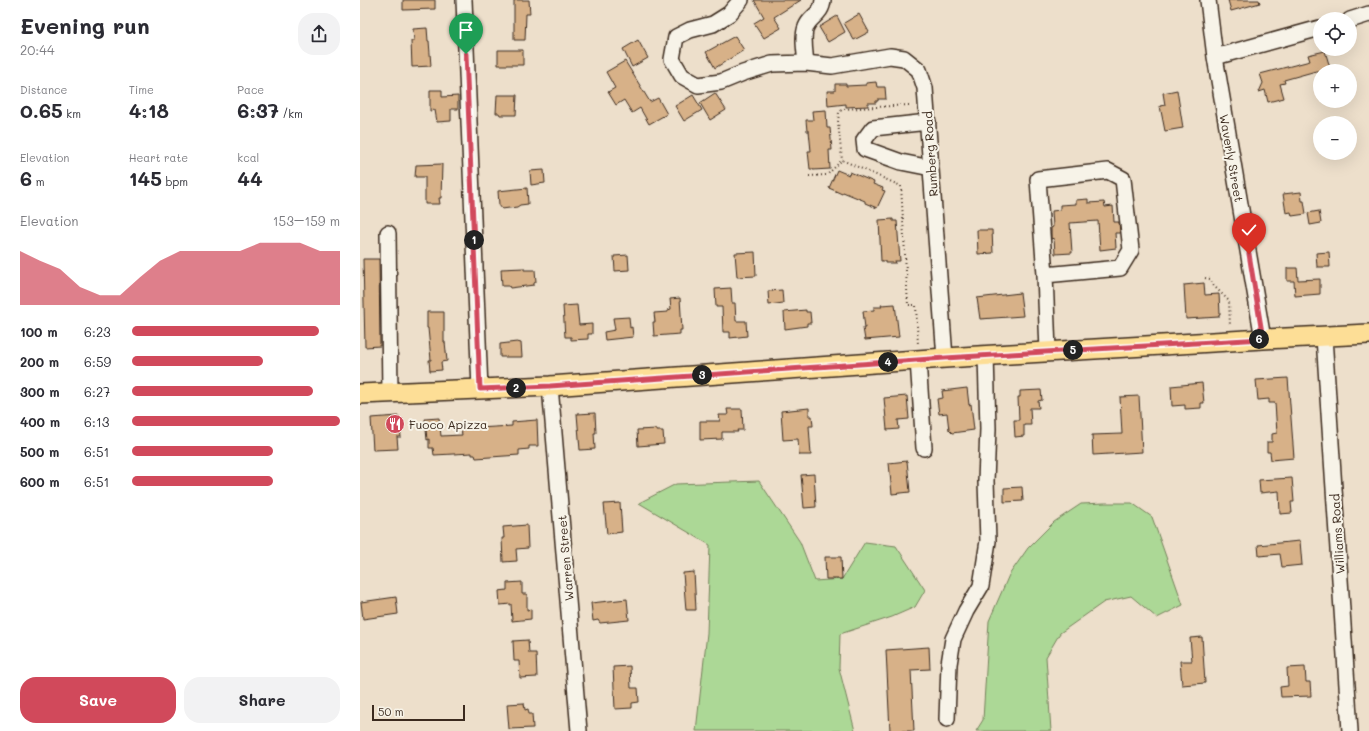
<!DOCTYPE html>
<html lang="en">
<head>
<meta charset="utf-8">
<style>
	:root { --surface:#fff; --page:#f2f2f3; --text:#2b2b33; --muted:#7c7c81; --accent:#d1495b }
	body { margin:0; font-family:Mali,sans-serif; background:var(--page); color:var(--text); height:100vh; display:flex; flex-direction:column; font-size:15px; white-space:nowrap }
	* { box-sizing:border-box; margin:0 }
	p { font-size:13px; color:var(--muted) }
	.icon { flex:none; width:22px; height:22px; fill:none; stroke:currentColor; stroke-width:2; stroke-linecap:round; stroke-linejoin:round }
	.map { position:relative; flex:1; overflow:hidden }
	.side { display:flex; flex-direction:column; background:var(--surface); width:360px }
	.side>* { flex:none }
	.buttons { position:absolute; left:953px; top:12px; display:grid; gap:8px }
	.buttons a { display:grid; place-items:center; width:44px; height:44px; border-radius:50%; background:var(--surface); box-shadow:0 4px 16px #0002; font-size:20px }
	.scale { position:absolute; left:12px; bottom:10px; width:93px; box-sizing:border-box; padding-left:4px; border:2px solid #3b2a1e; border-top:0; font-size:11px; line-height:14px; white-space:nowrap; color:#3b2a1e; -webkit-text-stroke:3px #f7f3e8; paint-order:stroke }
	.pin { position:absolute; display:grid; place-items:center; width:34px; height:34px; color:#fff; margin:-41px -17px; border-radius:50% 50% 50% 0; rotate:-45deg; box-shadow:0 0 4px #0007 }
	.pin .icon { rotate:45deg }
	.km { position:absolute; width:20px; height:20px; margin:-10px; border-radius:50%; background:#222; color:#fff; font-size:11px; line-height:20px; text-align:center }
	.round { display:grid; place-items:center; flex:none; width:42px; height:42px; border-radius:16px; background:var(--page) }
	.headline { display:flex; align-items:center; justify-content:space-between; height:68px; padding:0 20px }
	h1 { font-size:22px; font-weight:700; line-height:30px }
	.stats { display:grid; grid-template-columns:repeat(3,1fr); gap:6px; height:68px; padding:4px 20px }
	.stats div { display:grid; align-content:center }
	.stats b { font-size:20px; font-weight:700 }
	.stats small { font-size:11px; font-weight:400 }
	.stats p { font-size:11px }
	.chart { height:112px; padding:8px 20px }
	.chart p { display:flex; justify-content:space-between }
	.chart svg { width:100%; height:72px; margin-top:4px; fill:var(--accent); opacity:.7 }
	.button { display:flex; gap:8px; margin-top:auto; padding:8px 20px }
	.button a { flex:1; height:46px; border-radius:16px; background:var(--accent); color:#fff; font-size:16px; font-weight:700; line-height:46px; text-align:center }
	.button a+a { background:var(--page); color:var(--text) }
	ul { padding:0 20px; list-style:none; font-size:13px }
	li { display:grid; grid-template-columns:64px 48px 1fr; align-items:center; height:30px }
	li i { height:10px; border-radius:5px; background:var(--accent) }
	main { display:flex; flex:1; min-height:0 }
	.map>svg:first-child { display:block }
</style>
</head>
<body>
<main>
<section class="side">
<div class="headline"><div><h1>Evening run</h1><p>20:44</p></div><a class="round"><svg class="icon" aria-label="share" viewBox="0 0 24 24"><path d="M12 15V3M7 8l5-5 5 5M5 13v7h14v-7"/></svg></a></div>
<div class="stats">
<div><p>Distance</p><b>0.65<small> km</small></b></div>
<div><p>Time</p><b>4:18</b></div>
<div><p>Pace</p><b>6:37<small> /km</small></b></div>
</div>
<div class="stats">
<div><p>Elevation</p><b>6<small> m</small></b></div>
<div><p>Heart rate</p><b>145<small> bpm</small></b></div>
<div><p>kcal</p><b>44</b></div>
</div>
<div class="chart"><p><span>Elevation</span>153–159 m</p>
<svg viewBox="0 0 160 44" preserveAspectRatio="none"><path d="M0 44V11L10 17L20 22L30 33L40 38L50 38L60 27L70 17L80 11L90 11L100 11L110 11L120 6L130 6L140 6L150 11L160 11V44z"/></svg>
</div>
<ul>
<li><b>100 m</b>6:23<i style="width:90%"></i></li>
<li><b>200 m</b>6:59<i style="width:63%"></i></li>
<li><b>300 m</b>6:27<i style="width:87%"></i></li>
<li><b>400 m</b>6:13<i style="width:100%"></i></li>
<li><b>500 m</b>6:51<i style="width:68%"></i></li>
<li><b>600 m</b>6:51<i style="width:68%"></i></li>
</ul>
<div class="button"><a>Save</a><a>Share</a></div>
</section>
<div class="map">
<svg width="1009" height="731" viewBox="0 0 1009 731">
	<rect width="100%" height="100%" fill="#eddfcb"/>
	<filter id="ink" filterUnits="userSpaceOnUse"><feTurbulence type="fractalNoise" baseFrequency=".025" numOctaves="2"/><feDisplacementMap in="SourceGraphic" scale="8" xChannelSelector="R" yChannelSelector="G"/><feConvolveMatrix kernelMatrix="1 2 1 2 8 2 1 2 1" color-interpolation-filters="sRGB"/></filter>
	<g filter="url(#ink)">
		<!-- green -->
		<path fill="#acd896" stroke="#74815a" d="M399 481 440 542 455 581 482 579 505 542 536 546 565 590 555 607 532 617 480 634 479 668 495 731H336L347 633 350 545 279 503 316 484Z
			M745 503H772L792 517 823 605 797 618 771 596 744 602 700 633 686 657 691 731H616L623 720 629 621 649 575 668 548 694 522 721 504Z"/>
		<!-- building -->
		<path fill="#d7b188" stroke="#3b2a1e" d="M43 0H75V9L43 10Z
			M154 0H169L170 14H166L165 40H154Z
			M394 0H441L414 17 421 28 404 38 394 23 404 17Z
			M868 0H899L900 3 871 11Z
			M499 14 509 32 494 40 484 23Z
			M477 16 485 32 468 42 459 27Z
			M67 28 68 41H69L71 66 52 67 51 41H54L53 29Z
			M375 36 384 50 355 68 346 52Z
			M278 40 288 58 272 67 263 49Z
			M138 50H163V65H138Z
			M965 51 971 71H956L924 80 925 83 920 84 924 98 908 102 905 90 899 92 903 83 900 74 950 61 948 55Z
			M265 61 290 102 298 98 307 114 289 124 280 108 272 113 264 100 256 105 248 92 255 88 246 72Z
			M516 82 517 87H525L526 99H518V101H516V103H508V106L486 107V104L468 106 467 91H475V84H486V86L506 85V83Z
			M70 90H82V97L98 96V109H91V121L77 122 75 110 70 111Z
			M817 90 823 128 805 131 800 106 805 105 803 93Z
			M355 93 366 110 350 120 340 103Z
			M137 95H157L156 115H140L139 113H136Z
			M333 95 342 110 324 121 315 106Z
			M466 110 467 128H470L472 150H469L470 169 453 170V169H450L448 151H451L449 131H447L446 120H453L452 111Z
			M82 164 81 198H79L80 204H65V177H55L56 165Z
			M184 170 185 183 171 185 170 171Z
			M477 170 489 175 490 172 514 182 513 184 523 188 522 190 525 191 517 208 505 203V201L483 192 482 194 469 188Z
			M167 188 168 204 160 205 157 207 142 209 139 205 138 191Z
			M941 192 942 201H944L946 214 932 216 931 212 926 213 923 194Z
			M728 199V203L744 202 745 207 753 206 754 222H759L760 233H755L756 248 740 250 738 221 710 223 712 253 695 254 694 238 691 239V228L693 227 692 211 700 210V205L716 204V200Z
			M959 211 961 223 950 225 948 213Z
			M533 219V221H537L540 261H535L536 263H525V261H521L519 220Z
			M617 230H632L633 253 618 254Z
			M395 252 396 276 377 277 375 253Z
			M969 252 970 267H957L956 253Z
			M268 255 269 270 255 271 254 256Z
			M3 259H19L20 346 5 347Z
			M164 268V270H175L176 282 174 283V285L150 288 149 286H142L141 269Z
			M927 268H937L938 280 960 279V294L935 296 934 281H927Z
			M844 283 845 295 859 294 860 314H859V317L826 319 824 285Z
			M371 288 372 303H375L376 321H386L387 336 370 338V332H363L362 307H356L355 289Z
			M422 290 423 303 409 305 408 291Z
			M660 293 663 316 620 319 617 298Z
			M320 298 322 330H320V334L294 336 293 322H295L294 313 308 312V310L311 309 310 299Z
			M535 304 539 337 505 340 503 328H505L503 311 514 310V307H522L521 305Z
			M217 305 219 325 232 324V334H228V339L211 340V337H205L203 306Z
			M446 310V312H450L451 323H447V326L425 329 424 312Z
			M67 312H84V342H85L87 361 81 362 82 370 70 371 69 360H71L68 328H67Z
			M269 317 270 328 272 327 273 337 245 340 244 332 255 330 253 318Z
			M157 342 161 343 162 357H140V344Z
			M928 378 934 458 911 460 910 452H907V442H912V434L917 433 915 403H909V399L898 400 896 380Z
			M842 383 844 403H841V408L825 409V405L812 406 811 386Z
			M607 388 609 405 611 404 614 430 592 433 589 430 587 413 579 414 577 399 583 398 582 391Z
			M681 390 682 400 678 401 679 408H670L671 425H664V436L655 437 654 420H659L658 397H660V391Z
			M547 396 549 419 538 420 539 429 527 430 524 398Z
			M779 396 782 452 733 455 732 435 762 434 760 397Z
			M449 408V416H452L453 426H449L451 455H439L438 439 423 440 421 411Z
			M367 409H382L383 430H377L378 432H362V439L340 440V421H360L359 415H368Z
			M235 413 236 433H234L235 449 220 450 217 414Z
			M39 416 41 437H37L38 449 13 450 11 418Z
			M79 418 81 436 102 435 101 429 152 426V422L177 420 178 446H169V449L159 450V455L116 458 115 455H112V453L74 455 73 448H69V439L67 440 65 419Z
			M297 429V431H303L304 444 278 446 277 430Z
			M547 461 550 492 532 494 529 463Z
			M454 474 456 507 444 508 441 475Z
			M932 478 934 502H931L932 513 920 514 919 491 900 493 899 480Z
			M662 487 663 501 644 502V488Z
			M260 503 262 532 247 534 244 504Z
			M167 525 168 548 156 549 157 561 143 562 142 538H144L143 527Z
			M940 541 942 565 922 567 920 554 899 556 898 545Z
			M465 557H481L482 579H466Z
			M334 572 336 610H326L323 573Z
			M162 582V594H167V610L171 609V619L152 621 151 604 140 605 139 591 147 590V583Z
			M36 597 38 614 3 619 1 602Z
			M267 599 269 620 240 623 238 620 233 621 231 603Z
			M842 637 845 683 822 685 820 661H832L830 638Z
			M168 640 169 653H176L177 677 160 678 159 661H154L153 641Z
			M569 647 570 669 551 670 554 731H530L526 650Z
			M270 666 271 688H278L279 702 272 703V708L255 709 253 667Z
			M945 667 946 682H950L951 696 921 697 920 687 928 686 927 668Z
			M164 703 165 710 168 709 169 714H172L173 728 149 729 147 704Z"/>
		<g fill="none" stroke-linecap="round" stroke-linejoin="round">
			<!-- minor casing -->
			<g stroke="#3b2a1e" stroke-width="18">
				<path id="minor" d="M104 0 120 389
					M381 0 369 14 353 24 330 30 316 37 312 59 322 76 338 85 361 82 383 73 412 64 446 63 472 66 530 56 544 58 559 70 565 88 585 358
					M848 0 855 57 903 339
					M990 20 1009 14
					M855 57 960 28
					M446 63C445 52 442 37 446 27 450 16 462 15 463 0
					M568 122 513 128 504 140 505 149 541 162 571 168
					M28 233 30 393
					M685 275 760 268 771 250 763 179 748 171 678 179 685 275 688 351
					M964 337 990 731
					M558 360 564 448
					M190 386 219 731
					M587 719 589 664 593 639 606 611 621 586 628 541 626 481 628 429 626 355"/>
			</g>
			<!-- major casing -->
			<g stroke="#3b2a1e" stroke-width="22">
				<path id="major" d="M0 394 190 386 585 358 903 339 1009 334"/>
			</g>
			<!-- path -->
			<path stroke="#3b2a1e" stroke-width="2" stroke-dasharray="1 3" stroke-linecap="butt" d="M549 105 483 109 479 112 478 122 482 160 541 186 548 305H556L558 345
				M449 176 467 175 482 160
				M845 278 850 279 853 285 869 301 870 326"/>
			<!-- minor -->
			<use href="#minor" stroke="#f7f3e8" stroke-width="15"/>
			<!-- major -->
			<use href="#major" stroke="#fdde96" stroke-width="19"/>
		</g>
	</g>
	<g fill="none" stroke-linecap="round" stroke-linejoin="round" filter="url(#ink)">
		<!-- route casing -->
		<g stroke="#fff" stroke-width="8">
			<path id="route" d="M106 54 120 389 190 386 585 358 903 339 889 254"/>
		</g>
		<!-- route -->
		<use href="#route" stroke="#d1495b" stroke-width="5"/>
	</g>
	<!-- icons -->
	<defs>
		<g id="restaurant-disc" transform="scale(1)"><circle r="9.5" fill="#d1495b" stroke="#f7f3e8"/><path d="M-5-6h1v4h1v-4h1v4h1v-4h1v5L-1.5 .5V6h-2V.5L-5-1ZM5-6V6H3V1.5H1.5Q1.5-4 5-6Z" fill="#fff"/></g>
	</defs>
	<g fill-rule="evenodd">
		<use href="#restaurant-disc" x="35" y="424"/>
	</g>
	<g text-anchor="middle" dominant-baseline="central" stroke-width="4" stroke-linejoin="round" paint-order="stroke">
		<!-- street labels -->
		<g font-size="12" fill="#3b2a1e" stroke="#f7f3e8">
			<text transform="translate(570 154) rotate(-94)">Rumberg Road</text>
			<text transform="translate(872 158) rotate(80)">Waverly Street</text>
			<text transform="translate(977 534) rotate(-94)">Williams Road</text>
			<text transform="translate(205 558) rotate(-95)">Warren Street</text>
		</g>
		<!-- poi labels -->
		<g font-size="12" fill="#3b2a1e" stroke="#f7f3e8" text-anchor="start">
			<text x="49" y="424">Fuoco Apizza</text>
		</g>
	</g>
</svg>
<div class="buttons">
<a><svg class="icon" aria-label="locate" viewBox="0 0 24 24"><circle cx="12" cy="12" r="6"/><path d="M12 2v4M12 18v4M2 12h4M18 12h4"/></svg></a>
<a>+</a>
<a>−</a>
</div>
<div class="scale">50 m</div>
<div class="pin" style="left:106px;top:54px;background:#1e9e55"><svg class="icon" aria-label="arrive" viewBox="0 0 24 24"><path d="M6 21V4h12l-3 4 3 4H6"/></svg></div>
<div class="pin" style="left:889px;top:254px;background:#d93025"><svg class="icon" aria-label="check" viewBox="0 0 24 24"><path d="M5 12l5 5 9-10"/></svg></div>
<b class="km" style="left:114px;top:240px">1</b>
<b class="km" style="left:156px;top:388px">2</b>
<b class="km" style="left:342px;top:375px">3</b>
<b class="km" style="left:528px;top:362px">4</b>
<b class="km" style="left:713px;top:350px">5</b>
<b class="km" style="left:899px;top:339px">6</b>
</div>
</main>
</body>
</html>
